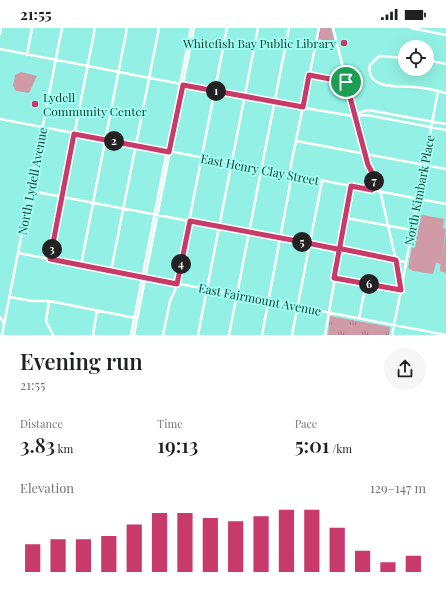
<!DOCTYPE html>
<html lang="en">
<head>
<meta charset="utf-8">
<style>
	:root { --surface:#fff; --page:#f6f6f6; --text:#202124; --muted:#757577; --accent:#c73a6a }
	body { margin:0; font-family:"Playfair Display",serif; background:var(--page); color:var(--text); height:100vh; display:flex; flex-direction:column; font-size:15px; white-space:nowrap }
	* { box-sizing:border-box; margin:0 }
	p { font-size:13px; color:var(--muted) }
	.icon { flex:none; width:22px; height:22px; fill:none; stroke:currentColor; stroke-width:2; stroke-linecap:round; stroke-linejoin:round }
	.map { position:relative; height:307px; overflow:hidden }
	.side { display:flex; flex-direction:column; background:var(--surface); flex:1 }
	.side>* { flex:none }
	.buttons { position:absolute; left:398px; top:12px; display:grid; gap:8px }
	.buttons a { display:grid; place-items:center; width:36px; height:36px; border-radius:50%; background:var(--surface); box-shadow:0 4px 16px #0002; font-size:20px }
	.pin { position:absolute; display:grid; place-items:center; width:34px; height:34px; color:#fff; margin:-17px; border:2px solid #fff; border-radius:50%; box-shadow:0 1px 4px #0007 }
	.km { position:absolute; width:20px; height:20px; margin:-10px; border-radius:50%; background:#222; color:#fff; font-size:11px; line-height:20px; text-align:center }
	.round { display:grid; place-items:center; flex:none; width:42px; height:42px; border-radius:21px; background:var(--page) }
	.head { display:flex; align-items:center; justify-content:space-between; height:68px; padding:0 20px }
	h1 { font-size:22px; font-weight:600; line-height:30px }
	.stats { display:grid; grid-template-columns:repeat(3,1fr); gap:6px; height:68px; padding:4px 20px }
	.stats div { display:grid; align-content:center }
	.stats b { font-size:20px; font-weight:600 }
	.stats small { font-size:11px; font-weight:400 }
	.stats p { font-size:11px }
	.chart { height:112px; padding:8px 20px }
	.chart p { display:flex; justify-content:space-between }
	.chart svg { width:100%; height:72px; margin-top:4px; stroke:var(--accent); stroke-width:6 }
	.status { display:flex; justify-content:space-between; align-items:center; height:28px; padding:0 20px; background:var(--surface); direction:ltr }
	.status svg { height:11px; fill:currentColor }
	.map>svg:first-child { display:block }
</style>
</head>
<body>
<div class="status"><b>21:55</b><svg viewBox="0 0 49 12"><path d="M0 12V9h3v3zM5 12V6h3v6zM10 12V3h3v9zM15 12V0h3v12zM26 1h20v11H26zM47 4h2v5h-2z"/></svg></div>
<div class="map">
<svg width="446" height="307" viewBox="0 0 446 307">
	<defs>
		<pattern id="park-tufts" width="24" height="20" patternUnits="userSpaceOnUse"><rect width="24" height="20" fill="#d09aa6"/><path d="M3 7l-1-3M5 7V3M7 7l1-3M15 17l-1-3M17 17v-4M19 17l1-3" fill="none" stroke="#a87f88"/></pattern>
	</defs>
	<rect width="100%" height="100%" fill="#92f1e4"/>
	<!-- park -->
	<path fill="url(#park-tufts)" d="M320 0H331L335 15 318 11Z
		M446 206V245L440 243V240Z
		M330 288 390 299 389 307H328Z"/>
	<!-- garden -->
	<path fill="#d09aa6" d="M21 44 37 48 29 65 16 63 13 58 15 47Z
		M418 186 444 191 443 200 446 201 441 236 436 235 433 246 413 243 408 240Z"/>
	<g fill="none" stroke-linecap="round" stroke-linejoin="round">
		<!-- minor -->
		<path stroke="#fff" stroke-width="2.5" d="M333 0 368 137 379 158 396 232 401 262 392 307
			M411 0 446 7
			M0 6 1 0
			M316 13 337 18
			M0 21 305 80 352 88 367 87 446 102
			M27 27 32 0
			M405 30 379 28 370 37C365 62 400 58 415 59 426 60 436 62 446 65
			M427 32 446 36
			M309 47 346 54
			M355 87 358 85 368 82 446 96
			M0 91 446 176
			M296 113 446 141
			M372 162 375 150
			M31 163 405 234
			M346 190 412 202
			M18 225 446 307
			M50 231 95 0
			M81 237 127 0
			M111 243 159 0
			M334 250 401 262 438 63
			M10 269 32 273H49L135 290
			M49 273 46 293 53 307
			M0 289 4 295
			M359 290 366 256
			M2 307 62 0
			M93 307 97 283
			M131 307 191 0
			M134 307 194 0
			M163 307 170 273 176 260 227 0
			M198 307 258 0
			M229 307 289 0
			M262 307 290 157 291 137 319 0
			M292 307 322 153
			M325 307 351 158"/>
	</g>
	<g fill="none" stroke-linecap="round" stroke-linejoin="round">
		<!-- route casing -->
		<g stroke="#fff" stroke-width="8">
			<path id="route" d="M346 54 309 47 303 79 183 57 169 124 74 106 50 231 177 256 190 193 308 215 312 216 337 221H342L396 232 401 262 334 250 339 223 340 218 351 158 372 162 375 150 368 137 346 54"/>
		</g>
		<!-- route -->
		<use href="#route" stroke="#c73a6a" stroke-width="5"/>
	</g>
	<!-- markers -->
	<g fill="#c73a6a" stroke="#a0fff1" stroke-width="1.5">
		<circle cx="344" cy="15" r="4"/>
		<circle cx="35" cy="76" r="4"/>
	</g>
	<g text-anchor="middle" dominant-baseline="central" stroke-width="4" stroke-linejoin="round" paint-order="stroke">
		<!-- poi labels -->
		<g font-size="12" fill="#19413c" stroke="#a0fff1" text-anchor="end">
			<text x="336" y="15">Whitefish Bay Public Library</text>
			<text x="43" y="69" text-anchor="start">Lydell<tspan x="43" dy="14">Community Center</tspan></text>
		</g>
		<!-- street labels -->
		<g font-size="12" fill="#19413c" stroke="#a0fff1">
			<text transform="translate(260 141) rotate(11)">East Henry Clay Street</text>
			<text transform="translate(32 153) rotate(-79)">North Lydell Avenue</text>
			<text transform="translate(419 162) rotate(-79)">North Kimbark Place</text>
			<text transform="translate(260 271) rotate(11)">East Fairmount Avenue</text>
		</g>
	</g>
</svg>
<div class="buttons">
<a><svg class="icon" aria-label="locate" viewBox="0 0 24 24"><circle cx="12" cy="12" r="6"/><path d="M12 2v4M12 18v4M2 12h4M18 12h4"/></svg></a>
</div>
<div class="pin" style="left:346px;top:54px;background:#1e9e55"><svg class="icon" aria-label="arrive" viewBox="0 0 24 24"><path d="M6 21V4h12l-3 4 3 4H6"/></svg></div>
<b class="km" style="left:216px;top:63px">1</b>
<b class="km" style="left:114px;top:113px">2</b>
<b class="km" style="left:52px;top:221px">3</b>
<b class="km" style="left:181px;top:236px">4</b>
<b class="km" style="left:302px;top:214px">5</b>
<b class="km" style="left:369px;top:256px">6</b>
<b class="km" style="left:374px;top:153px">7</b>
</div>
<section class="side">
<div class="head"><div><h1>Evening run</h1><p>21:55</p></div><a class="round"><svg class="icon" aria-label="share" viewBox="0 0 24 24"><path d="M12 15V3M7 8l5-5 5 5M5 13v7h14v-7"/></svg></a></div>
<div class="stats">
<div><p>Distance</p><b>3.83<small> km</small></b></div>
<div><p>Time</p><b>19:13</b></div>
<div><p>Pace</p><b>5:01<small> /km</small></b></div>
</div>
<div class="chart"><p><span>Elevation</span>129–147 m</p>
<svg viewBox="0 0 160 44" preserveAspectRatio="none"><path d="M5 44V27M15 44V24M25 44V24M35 44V22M45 44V15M55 44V8M65 44V8M75 44V11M85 44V13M95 44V10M105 44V6M115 44V6M125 44V17M135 44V31M145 44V38M155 44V34"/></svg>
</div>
</section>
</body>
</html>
